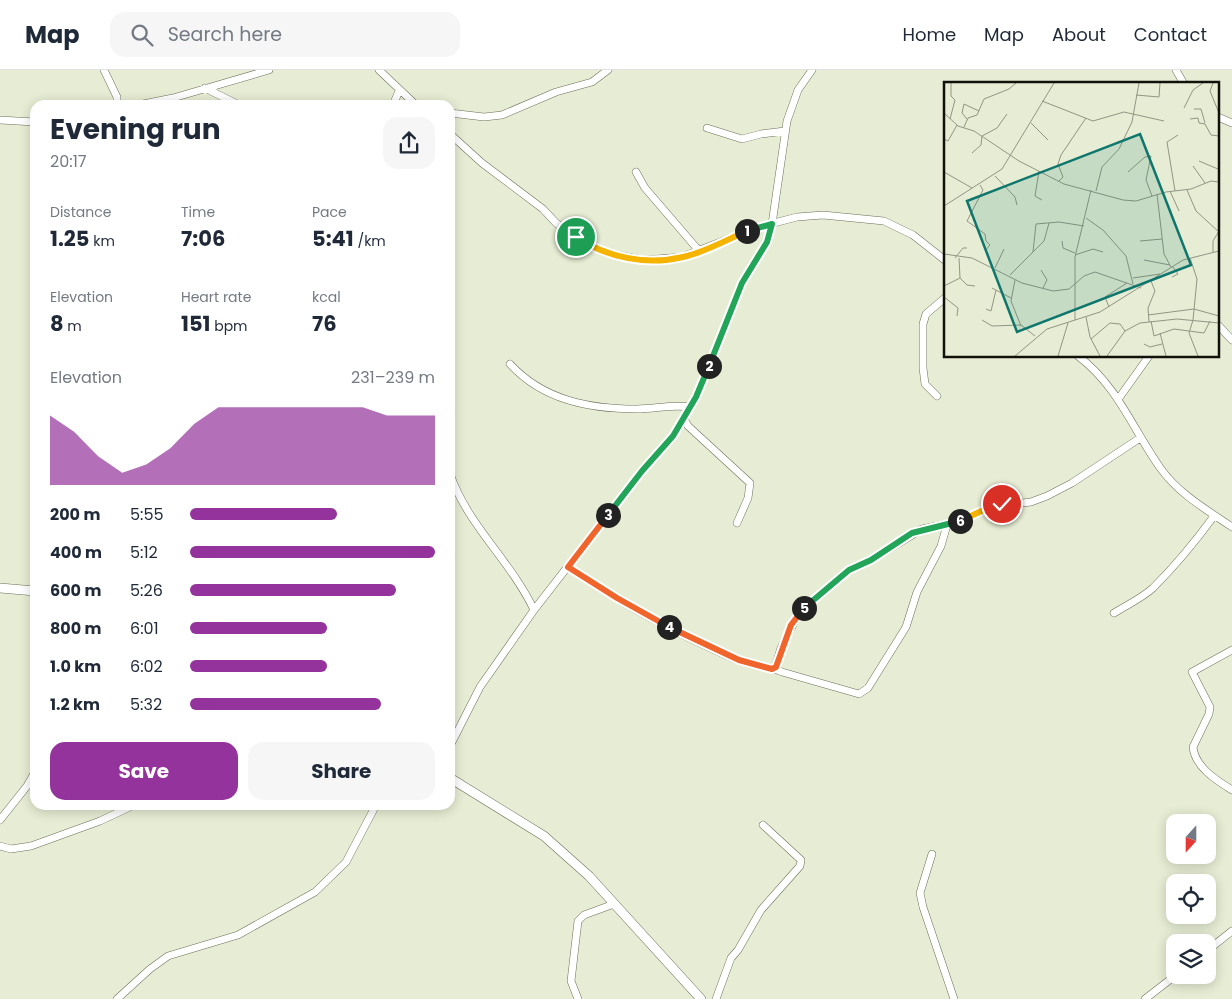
<!DOCTYPE html>
<html lang="en">
<head>
<meta charset="utf-8">
<style>
	:root { --surface:#fff; --page:#f6f6f7; --text:#1f2937; --muted:#747a83; --line:#e0e1e3; --accent:#93339b }
	body { margin:0; font-family:Poppins,sans-serif; background:var(--page); color:var(--text); height:100vh; display:flex; flex-direction:column; font-size:19px; white-space:nowrap }
	* { box-sizing:border-box; margin:0 }
	p { font-size:16px; color:var(--muted) }
	.icon { flex:none; width:28px; height:28px; fill:none; stroke:currentColor; stroke-width:2; stroke-linecap:round; stroke-linejoin:round }
	.map { position:relative; flex:1; overflow:hidden }
	.panel { position:absolute; left:30px; top:30px; width:425px; height:710px; display:flex; flex-direction:column; background:var(--surface); border-radius:15px; box-shadow:0 2px 12px #0003 }
	.panel>* { flex:none }
	.needle { width:32px; rotate:201deg }
	.tools { position:absolute; left:1166px; top:744px; display:grid; gap:10px }
	.tools a { display:grid; place-items:center; width:50px; height:50px; border-radius:10px; background:var(--surface); box-shadow:0 2px 12px #0003; font-size:25px }
	.pin { position:absolute; display:grid; place-items:center; width:42px; height:42px; color:#fff; margin:-21px; border:2px solid #fff; border-radius:50%; box-shadow:0 1px 5px #0007 }
	.km { position:absolute; width:25px; height:25px; margin:-12px; border-radius:50%; background:#222; color:#fff; font-size:14px; line-height:25px; text-align:center }
	.round { display:grid; place-items:center; flex:none; width:52px; height:52px; border-radius:15px; background:var(--page) }
	.summary { display:flex; align-items:center; justify-content:space-between; height:85px; padding:0 20px }
	h1 { font-size:28px; font-weight:700; line-height:38px }
	.figures { display:grid; grid-template-columns:repeat(3,1fr); gap:8px; height:85px; padding:5px 20px }
	.figures div { display:grid; align-content:center }
	.figures b { font-size:21px; font-weight:700 }
	.figures small { font-size:14px; font-weight:400 }
	.figures p { font-size:14px }
	.chart { height:140px; padding:10px 20px }
	.chart p { display:flex; justify-content:space-between }
	.chart svg { width:100%; height:90px; margin-top:5px; fill:var(--accent); opacity:.7 }
	.button { display:flex; gap:10px; margin-top:auto; padding:10px 20px }
	.button a { flex:1; height:58px; border-radius:15px; background:var(--accent); color:#fff; font-size:20px; font-weight:700; line-height:58px; text-align:center }
	.button a+a { background:var(--page); color:var(--text) }
	ul { padding:0 20px; list-style:none; font-size:16px }
	li { display:grid; grid-template-columns:80px 60px 1fr; align-items:center; height:38px }
	li i { height:12px; border-radius:6px; background:var(--accent) }
	header { display:flex; align-items:center; gap:30px; box-sizing:border-box; height:70px; padding:0 25px; background:var(--surface); border-bottom:1px solid var(--line) }
	header strong { font-size:24px }
	nav { display:flex; gap:28px; margin-inline-start:auto; font-size:18px }
	.search { width:350px; height:45px; background:var(--page); display:flex; align-items:center; gap:12px; box-sizing:border-box; padding:0 18px; border-radius:15px; color:var(--muted); font-size:19px }
	.map>svg:first-child { display:block }
</style>
</head>
<body>
<header>
<strong>Map</strong>
<div class="search"><svg class="icon" aria-label="search" viewBox="0 0 24 24"><circle cx="10" cy="10" r="6"/><path d="M15 15l6 6"/></svg>Search here</div>
<nav><a>Home</a><a>Map</a><a>About</a><a>Contact</a></nav>
</header>
<div class="map">
<svg width="1232" height="929" viewBox="0 0 1232 929">
	<rect width="100%" height="100%" fill="#e7edd4"/>
	<g fill="none" stroke-linecap="round" stroke-linejoin="round">
		<!-- minor casing -->
		<g stroke="#6a6f58" stroke-width="8">
			<path id="minor" d="M104 0 117 27V35
				M379 0 416 35
				M1176 0 1184 14
				M205 18 239 35
				M138 35 173 28 269 0
				M393 35 399 21
				M450 43 484 47 502 45 556 22 592 12 608 0
				M1218 47 1232 53
				M0 50 35 52
				M707 58 742 69 761 64 785 61
				M450 64 482 93 543 139 556 153 591 177 607 183 644 190 682 187 759 157 797 147 823 145 884 151 913 165 946 191
				M636 102 645 118 700 182
				M1218 255 1232 270
				M1078 286C1118 316 1133 360 1161 399 1179 424 1207 440 1232 457
				M510 294C543 330 589 339 637 339 655 339 672 334 691 337
				M937 326 925 314 923 298V254L926 244 946 227
				M1119 328 1149 286
				M684 349 688 356 750 413 748 428 737 453
				M450 404C468 456 511 491 534 540
				M568 497C620 533 677 564 735 589 750 595 768 595 782 602L859 624 868 618 906 557 917 522 941 476 947 455
				M1114 543C1127 535 1142 528 1153 518 1176 495 1195 472 1214 446
				M1232 580 1192 602 1210 637 1209 644 1193 677C1195 697 1216 710 1232 720
				M775 598 781 578 799 543 849 500 871 490 922 459 957 452 990 437 1031 432 1047 426 1072 413 1140 368
				M450 676 480 617 534 540 642 401 673 366 696 327 742 213 767 171 772 154 787 51 798 20 812 0
				M0 750 27 716 35 702
				M0 776 11 779 31 776 100 751 134 735
				M932 784 920 823 923 837 954 929
				M1208 880 1232 861
				M117 929 150 899 168 886 238 865 315 822 346 792 376 735
				M578 929 571 911 578 851 584 845 614 834
				M716 929 731 888 738 880 761 840 800 796 801 790 763 755
				M1145 929 1176 905"/>
		</g>
		<!-- tertiary casing -->
		<g stroke="#6a6f58" stroke-width="10">
			<path id="tertiary" d="M0 518 35 521
				M450 708 544 766 589 806 701 929"/>
		</g>
		<!-- minor -->
		<use href="#minor" stroke="#fff" stroke-width="7"/>
		<!-- tertiary -->
		<use href="#tertiary" stroke="#fff" stroke-width="9"/>
	</g>
	<g fill="none" stroke-linecap="round" stroke-linejoin="round">
		<!-- split-1 casing -->
		<g stroke="#fff" stroke-width="10">
			<path id="split-1" d="M576 167C606 187 646 196 683 187 706 182 726 170 747 161"/>
		</g>
		<!-- split-2 casing -->
		<g stroke="#fff" stroke-width="10">
			<path id="split-2" d="M709 296 742 213 767 172 772 154 747 161"/>
		</g>
		<!-- split-3 casing -->
		<g stroke="#fff" stroke-width="10">
			<path id="split-3" d="M608 445 642 401 673 366 696 327 709 296"/>
		</g>
		<!-- split-4 casing -->
		<g stroke="#fff" stroke-width="10">
			<path id="split-4" d="M608 445 568 497 617 528 669 557"/>
		</g>
		<!-- split-5 casing -->
		<g stroke="#fff" stroke-width="10">
			<path id="split-5" d="M669 557 739 590 772 599 776 597 791 555 804 538"/>
		</g>
		<!-- split-6 casing -->
		<g stroke="#fff" stroke-width="10">
			<path id="split-6" d="M804 538 849 500 871 490 912 463 960 451"/>
		</g>
		<!-- split-7 casing -->
		<g stroke="#fff" stroke-width="10">
			<path id="split-7" d="M960 451 990 437 1002 434"/>
		</g>
		<!-- split-1 -->
		<use href="#split-1" stroke="#f5b400" stroke-width="6"/>
		<!-- split-2 -->
		<use href="#split-2" stroke="#22a559" stroke-width="6"/>
		<!-- split-3 -->
		<use href="#split-3" stroke="#22a559" stroke-width="6"/>
		<!-- split-4 -->
		<use href="#split-4" stroke="#f0652b" stroke-width="6"/>
		<!-- split-5 -->
		<use href="#split-5" stroke="#f0652b" stroke-width="6"/>
		<!-- split-6 -->
		<use href="#split-6" stroke="#22a559" stroke-width="6"/>
		<!-- split-7 -->
		<use href="#split-7" stroke="#f5b400" stroke-width="6"/>
	</g>
	<!-- overview -->
	<g transform="translate(944 12)">
		<rect width="275" height="275" fill="#e7edd4"/>
		<path fill="none" stroke="#919583" stroke-width="1" d="M269 1 266 9 275 31M192 13 215 15 216 1M98 19 149 39 180 30 220 39M240 26 249 8 259 1M250 27H257L261 41M0 31 14 44 30 49 75 79 120 102 179 118 192 119 222 110 247 107 267 99 275 100M6 37 11 18 7 14V1M23 37 18 31 20 22 35 29M246 37 254 36 255 41 261 42 267 53 275 54M87 41 104 58M20 45 24 36 33 33 40 17 65 7 72 1M0 57 4 59 13 43M28 71 37 63 38 54 53 46 63 32M255 79 274 87M249 84 261 101M95 89 91 114 98 118M0 90 28 106M184 90 201 75 207 74 202 98 208 114M51 94 71 115 73 123M115 99 119 95 114 82 117 73 142 36M36 103 39 108 23 139 41 152 42 159 46 163 41 169M243 108 252 129 275 150M152 109 158 85 175 67 188 40 195 1M226 109 235 129M231 109 223 60 234 53M213 112 220 172 227 185M0 124 58 87 110 1M142 136 159 148 182 174 189 202M118 159 119 166 131 171M196 159 218 157M89 170 92 142 115 140 140 144M269 170V159L275 149M0 172 28 176 78 201 109 209 125 207 140 194 151 190 197 206M131 173 149 167 159 170M11 176 19 166H23M246 176 253 197 249 238 245 251 254 274M200 178 226 183M51 186 60 167M97 188 103 198 99 206M66 193 100 159 105 141M228 195 234 192 228 184M16 196 23 203 31 204M189 196 216 192M71 198 67 219 77 244M0 204 16 196 15 176M48 206 67 216M0 215 14 226 13 234M165 225 161 215 183 201M42 227 47 229 52 208M204 233 250 227 275 234M142 235 146 255 156 274M38 238 48 244 77 243 91 254M131 238V175L147 108M207 239 210 254 230 247 260 251 266 239M205 240 204 226 211 209 207 199M216 251 222 274M147 257 166 241 176 242 181 249M200 262 206 265 218 262M71 274 103 247 156 230 239 178 275 169M114 274 124 241M163 274 181 249 196 241 233 237 275 241"/>
		<path fill="#0f766e" fill-opacity="0.15" stroke="#0f766e" stroke-width="2.5" d="M196 52 247 183 73 250 23 119Z"/>
		<rect width="275" height="275" fill="none" stroke="#101209" stroke-width="2.5"/>
	</g>
</svg>
<div class="tools">
<a><svg class="needle" viewBox="-14 -14 28 28"><path d="M0-13l5 13h-10z" fill="#e53935"/><path d="M0 13l5-13h-10z" fill="#747a83"/></svg></a>
<a><svg class="icon" aria-label="locate" viewBox="0 0 24 24"><circle cx="12" cy="12" r="6"/><path d="M12 2v4M12 18v4M2 12h4M18 12h4"/></svg></a>
<a><svg class="icon" aria-label="layers" viewBox="0 0 24 24"><path d="M12 4l9 5-9 5-9-5zM3 14l9 5 9-5"/></svg></a>
</div>
<div class="pin" style="left:576px;top:167px;background:#1e9e55"><svg class="icon" aria-label="arrive" viewBox="0 0 24 24"><path d="M6 21V4h12l-3 4 3 4H6"/></svg></div>
<div class="pin" style="left:1002px;top:434px;background:#d93025"><svg class="icon" aria-label="check" viewBox="0 0 24 24"><path d="M5 12l5 5 9-10"/></svg></div>
<b class="km" style="left:747px;top:161px">1</b>
<b class="km" style="left:709px;top:296px">2</b>
<b class="km" style="left:608px;top:445px">3</b>
<b class="km" style="left:669px;top:557px">4</b>
<b class="km" style="left:804px;top:538px">5</b>
<b class="km" style="left:960px;top:451px">6</b>
<section class="panel">
<div class="summary"><div><h1>Evening run</h1><p>20:17</p></div><a class="round"><svg class="icon" aria-label="share" viewBox="0 0 24 24"><path d="M12 15V3M7 8l5-5 5 5M5 13v7h14v-7"/></svg></a></div>
<div class="figures">
<div><p>Distance</p><b>1.25<small> km</small></b></div>
<div><p>Time</p><b>7:06</b></div>
<div><p>Pace</p><b>5:41<small> /km</small></b></div>
</div>
<div class="figures">
<div><p>Elevation</p><b>8<small> m</small></b></div>
<div><p>Heart rate</p><b>151<small> bpm</small></b></div>
<div><p>kcal</p><b>76</b></div>
</div>
<div class="chart"><p><span>Elevation</span>231–239 m</p>
<svg viewBox="0 0 160 44" preserveAspectRatio="none"><path d="M0 44V10L10 18L20 30L30 38L40 34L50 26L60 14L70 6L80 6L90 6L100 6L110 6L120 6L130 6L140 10L150 10L160 10V44z"/></svg>
</div>
<ul>
<li><b>200 m</b>5:55<i style="width:60%"></i></li>
<li><b>400 m</b>5:12<i style="width:100%"></i></li>
<li><b>600 m</b>5:26<i style="width:84%"></i></li>
<li><b>800 m</b>6:01<i style="width:56%"></i></li>
<li><b>1.0 km</b>6:02<i style="width:56%"></i></li>
<li><b>1.2 km</b>5:32<i style="width:78%"></i></li>
</ul>
<div class="button"><a>Save</a><a>Share</a></div>
</section>
</div>
</body>
</html>
